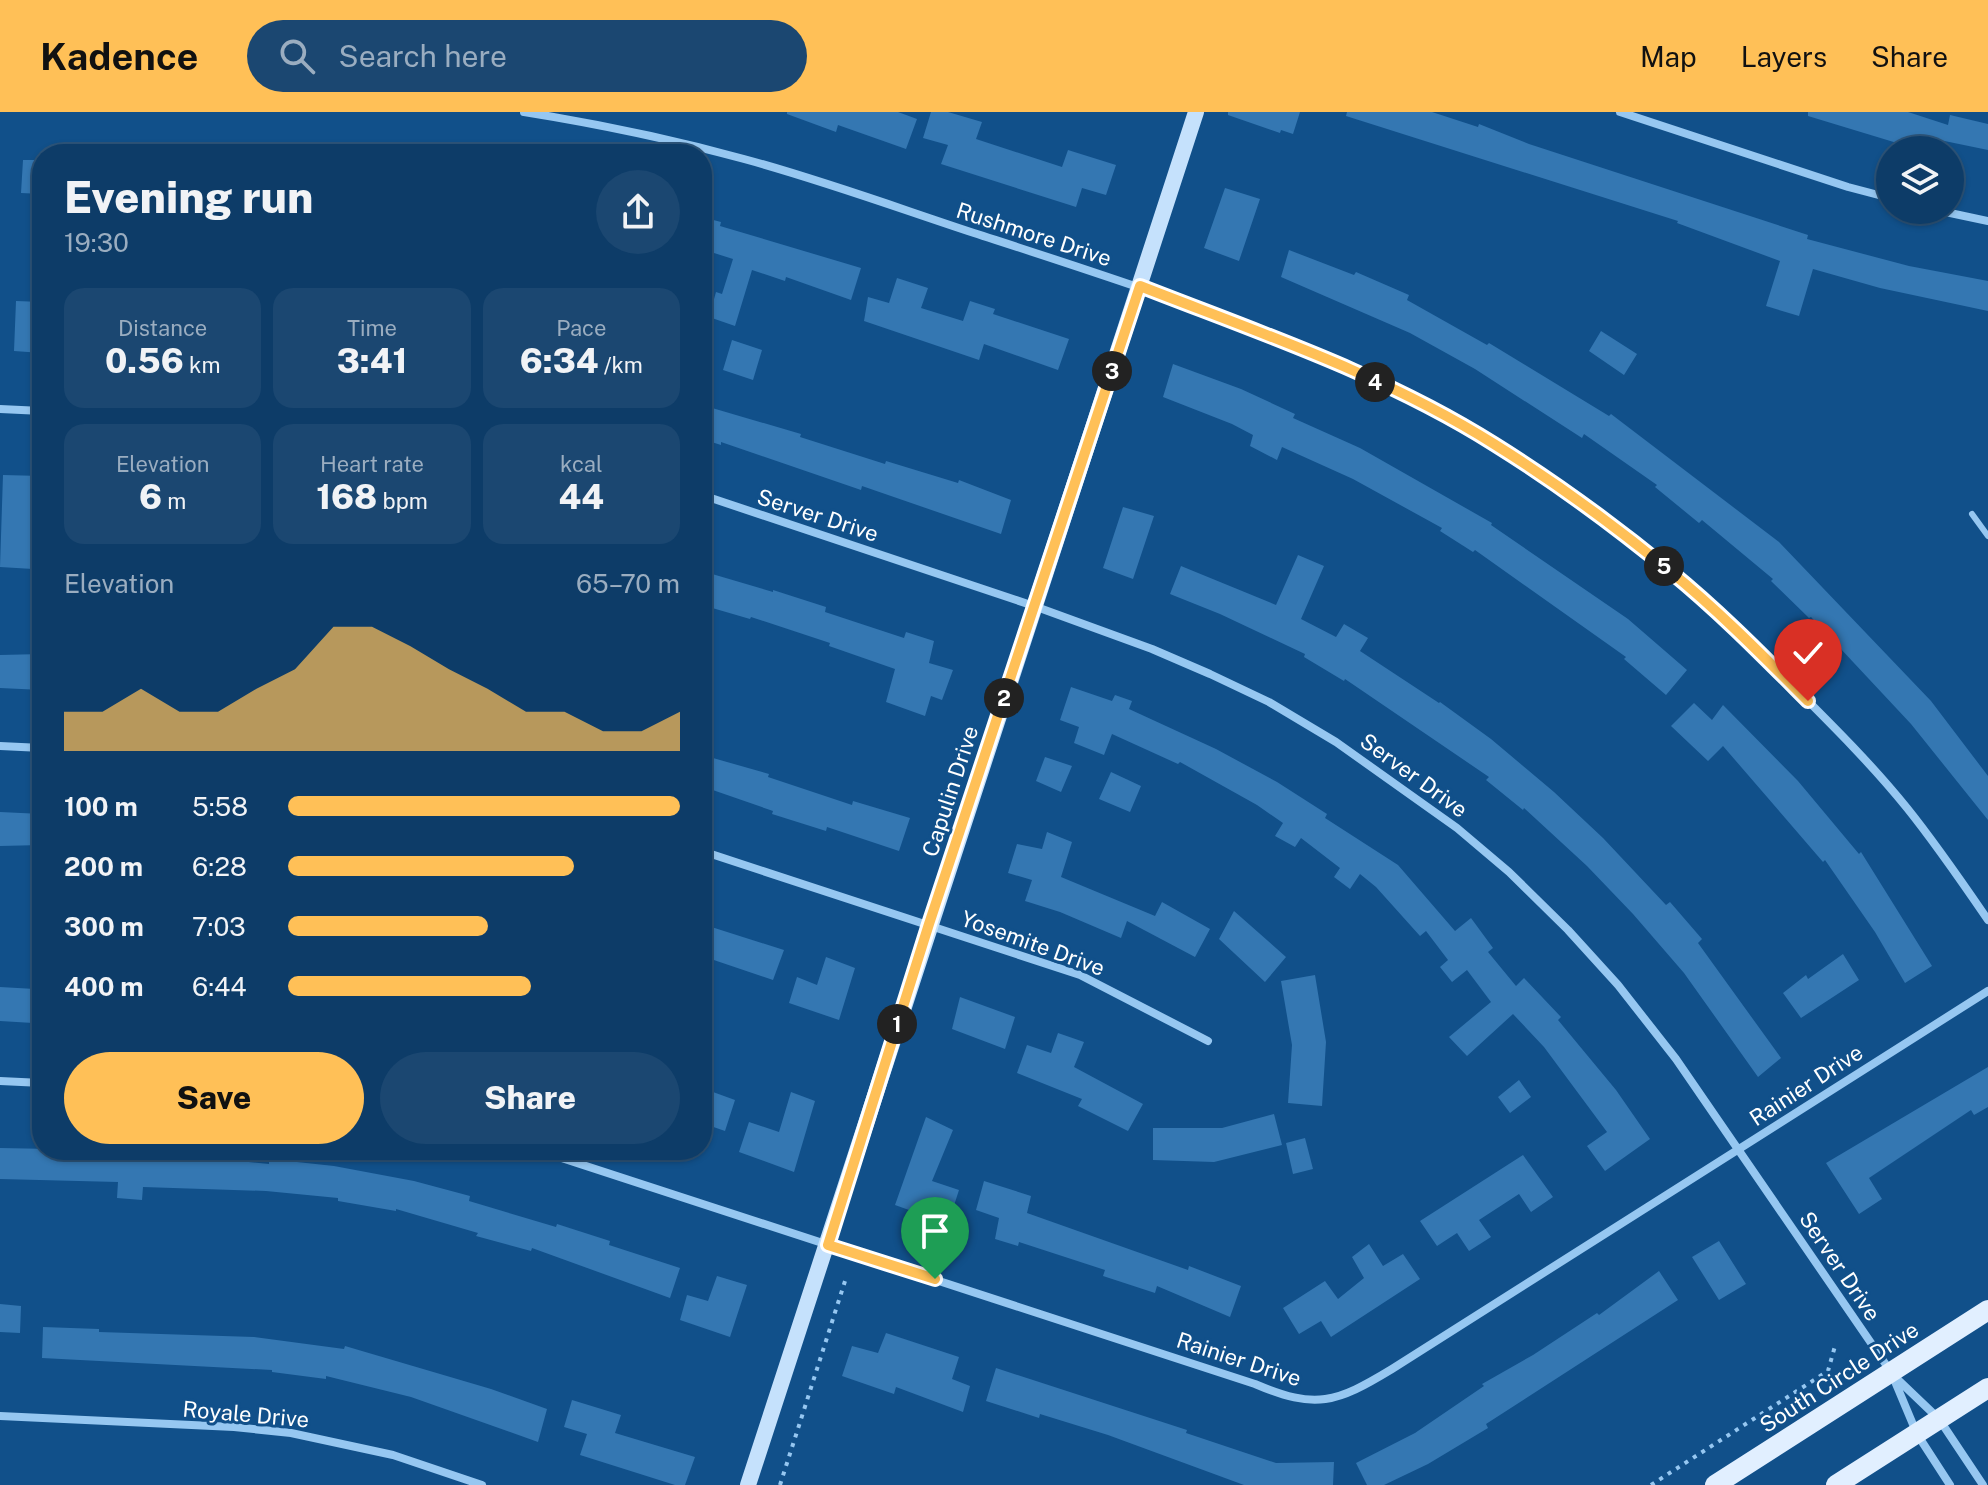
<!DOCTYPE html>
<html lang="en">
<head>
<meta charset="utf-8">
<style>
	:root { --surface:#0d3c68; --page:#1b4771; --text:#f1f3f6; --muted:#9aadc0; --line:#2d567c; --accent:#ffc057 }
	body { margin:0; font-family:"Public Sans",sans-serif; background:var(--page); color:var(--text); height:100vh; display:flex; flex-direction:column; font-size:30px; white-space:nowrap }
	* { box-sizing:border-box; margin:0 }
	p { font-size:26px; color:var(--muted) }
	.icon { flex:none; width:44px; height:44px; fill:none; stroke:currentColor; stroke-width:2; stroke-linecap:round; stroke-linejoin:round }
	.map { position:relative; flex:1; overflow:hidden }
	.details { position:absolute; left:32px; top:32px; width:680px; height:1016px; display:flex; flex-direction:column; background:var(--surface); border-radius:32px; box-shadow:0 2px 6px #0004,0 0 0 2px var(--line) }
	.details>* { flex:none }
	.buttons { position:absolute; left:1876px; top:24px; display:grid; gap:16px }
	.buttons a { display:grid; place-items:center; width:88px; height:88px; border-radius:50%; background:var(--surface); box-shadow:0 2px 6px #0004,0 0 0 2px var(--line); font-size:40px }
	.pin { position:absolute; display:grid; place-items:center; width:68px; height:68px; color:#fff; margin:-82px -34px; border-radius:50% 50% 50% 0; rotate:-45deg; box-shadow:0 0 8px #0007 }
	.pin .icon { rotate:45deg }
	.km { position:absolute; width:40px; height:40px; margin:-20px; border-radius:50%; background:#222; color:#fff; font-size:22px; line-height:40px; text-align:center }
	.round { display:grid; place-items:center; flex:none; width:84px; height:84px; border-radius:42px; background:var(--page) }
	.overview { display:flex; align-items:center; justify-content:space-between; height:136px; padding:0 32px }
	h1 { font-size:44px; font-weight:800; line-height:60px }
	.figures { display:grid; grid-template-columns:repeat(3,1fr); gap:12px; height:136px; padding:8px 32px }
	.figures div { display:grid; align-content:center; border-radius:20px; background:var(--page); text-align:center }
	.figures b { font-size:34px; font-weight:800 }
	.figures small { font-size:22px; font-weight:400 }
	.figures p { font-size:22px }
	.chart { height:224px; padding:16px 32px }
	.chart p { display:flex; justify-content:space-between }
	.chart svg { width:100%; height:144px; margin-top:8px; fill:var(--accent); opacity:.7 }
	.primary-button { display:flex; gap:16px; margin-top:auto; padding:16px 32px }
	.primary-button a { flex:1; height:92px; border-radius:48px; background:var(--accent); color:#111; font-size:32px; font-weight:800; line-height:92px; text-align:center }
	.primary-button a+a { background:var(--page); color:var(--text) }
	ul { padding:0 32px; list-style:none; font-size:26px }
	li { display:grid; grid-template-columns:128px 96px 1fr; align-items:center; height:60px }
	li i { height:20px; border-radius:10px; background:var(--accent) }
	header { display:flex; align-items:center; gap:48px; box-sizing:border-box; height:112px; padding:0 40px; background:var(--accent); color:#111 }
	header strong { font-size:38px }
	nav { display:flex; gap:44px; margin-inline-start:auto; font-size:28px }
	.search { width:560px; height:72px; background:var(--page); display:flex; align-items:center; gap:20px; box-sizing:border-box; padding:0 28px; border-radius:44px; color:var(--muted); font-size:30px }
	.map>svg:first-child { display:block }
</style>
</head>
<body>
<header>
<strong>Kadence</strong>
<div class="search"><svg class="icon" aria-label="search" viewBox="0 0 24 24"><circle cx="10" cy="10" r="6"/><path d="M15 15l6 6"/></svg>Search here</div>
<nav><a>Map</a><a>Layers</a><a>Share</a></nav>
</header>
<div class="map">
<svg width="1988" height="1373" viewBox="0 0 1988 1373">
	<rect width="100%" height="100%" fill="#11508a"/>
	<!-- building -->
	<path fill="#3477b2" d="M787 0H898L917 7 906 37 838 13 836 20 787 2Z
		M931 0H948L982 10 976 27 1062 55 1068 38 1116 53 1106 83 1082 76 1076 95 941 52 948 33 923 26Z
		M1228 0H1300L1293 22 1281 18 1280 21 1228 3Z
		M1347 0H1432L1478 15 1479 12 1529 32 1808 123 1807 127 1909 154 1988 169V199L1880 176 1813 157 1799 204 1766 194 1780 149 1677 111 1678 109 1346 4Z
		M1808 0H1908L1948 13 1950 3 1988 12V38L1930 26 1927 38H1920L1808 4Z
		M23 48H42V82L21 81Z
		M1225 76 1260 87 1239 149 1204 136Z
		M702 105 721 110 720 114 861 156 851 188 786 165 785 169 752 158 735 214 709 205 716 180 722 182 733 147 714 141 709 161 702 160Z
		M1289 138 1354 163 1356 160 1409 183 1407 188 1487 233 1489 231 1609 304 1611 302 1779 430 1931 589 1988 664V708L1911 612 1811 505 1809 506 1771 469 1773 467 1702 408 1699 411 1655 375 1657 373 1584 322 1582 326 1475 257 1410 221 1281 165Z
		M897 166 928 176 921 196 963 209 970 189 995 197 993 202 1069 227 1058 258 984 232 979 248 864 209 868 185 889 191Z
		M16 189 42 190V241L14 239Z
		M1601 219 1637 242 1624 263 1589 239Z
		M732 228 762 238 753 268 723 258Z
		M1173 252 1241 277 1295 302 1293 306 1360 336 1492 411 1491 413 1628 507 1687 558 1666 583 1624 547 1626 545 1475 438 1473 440 1440 419 1442 416 1353 367 1282 335 1277 348 1250 334 1253 323 1232 312 1163 285Z
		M702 293 801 322 800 325 885 352 886 349 958 371 959 368 1011 388 1001 422 862 374 861 378 721 330V333L702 327Z
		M3 363 42 364V396H30L33 457 0 455Z
		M1123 395 1154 404 1133 467 1103 456Z
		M1298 443 1324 454 1301 507 1336 525 1344 512 1368 526 1360 539 1439 591 1440 590 1491 627 1554 680 1603 726 1666 793 1670 790 1702 827 1698 831 1781 946 1758 965 1684 861 1633 802 1587 754 1524 696 1523 698 1486 668 1489 665 1345 567 1344 569 1304 545 1305 542 1220 502 1170 482 1181 454 1276 493Z
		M702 459 773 480V478L826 495 825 500 904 526 906 520 934 529 929 551 953 558 942 588 931 584 925 604 886 590 895 557 829 534 830 531 751 505 750 507 702 493Z
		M42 542V578L0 576V543Z
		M1071 575 1112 589 1115 583 1132 589 1129 597 1216 637 1277 670 1327 702 1325 706 1398 753 1455 819 1471 806 1493 836 1488 840 1516 874 1524 866 1561 905 1558 908 1616 978 1650 1027 1605 1059 1587 1034 1607 1020 1544 935 1513 902 1467 944 1449 925 1491 890 1467 858 1452 870 1440 855 1448 848 1426 819 1420 824 1376 775 1360 762 1350 777 1334 765 1340 756 1301 726 1295 735 1275 724 1283 711 1257 693 1180 650 1178 652 1112 622 1104 643 1074 631 1079 615 1060 608Z
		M1694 591 1712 608 1723 593 1798 669 1859 742 1861 740 1932 854 1905 871 1875 820 1825 748 1823 750 1723 634 1708 649 1671 614Z
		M1045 645 1072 654 1061 680 1036 669Z
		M713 646 769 662 768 665 852 693 853 689 910 706 899 739 827 715 826 719 772 702 773 699 704 675Z
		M1111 660 1141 674 1130 700 1099 687Z
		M0 700 42 702V733L0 734Z
		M1047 720 1072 730 1061 765 1155 804 1162 790 1210 817 1195 845 1127 809 1121 826 1060 800 1025 789 1032 768 1008 761 1017 732 1042 737Z
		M1234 799 1286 845 1265 870 1219 827Z
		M702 812 784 838 773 868 702 844Z
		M1843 842 1859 868 1801 906 1783 881 1806 863 1808 867Z
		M826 845 855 856 839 908 789 891 797 865 817 873Z
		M1315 863 1326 930 1322 994 1288 991 1292 933 1281 869Z
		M0 875 35 877 33 911 0 909Z
		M960 885 1015 905 1005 937 952 917Z
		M1058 921 1084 930 1074 955 1143 992 1128 1019 1078 994 1082 987 1017 961 1027 933 1051 941Z
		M1988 955V995L1974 1003 1971 998 1869 1066 1882 1087 1859 1102 1826 1051Z
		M1519 968 1531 985 1510 1001 1498 985Z
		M702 976 735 988 725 1019 702 1011Z
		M791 980 815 989 794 1060 739 1040 749 1010 779 1020Z
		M1274 1002 1282 1033 1214 1050 1153 1048V1016H1222Z
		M926 1005 953 1018 932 1069 959 1078 948 1112 895 1093Z
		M1305 1026 1313 1057 1293 1062 1286 1031Z
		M0 1036 103 1038V1042L200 1045 269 1052V1047L334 1054 414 1069 470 1084 469 1089 556 1115 557 1112 610 1129 609 1133 680 1156 670 1186 532 1136 531 1139 476 1124 478 1121 396 1097V1099L338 1089V1086L266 1079 143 1075 142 1088 117 1086 118 1070 0 1067Z
		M1523 1043 1553 1085 1531 1100 1519 1082 1479 1108 1491 1125 1469 1139 1457 1121 1437 1134 1420 1109Z
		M984 1069 1031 1084 1027 1101 1188 1158 1189 1154 1241 1174 1230 1205 1157 1174 1155 1181 1103 1164 1105 1158 1019 1130 1018 1134 995 1127 999 1106 976 1098Z
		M1719 1129 1746 1172 1719 1188 1692 1145Z
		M1369 1132 1383 1154 1403 1142 1420 1167 1331 1225 1321 1209 1299 1222 1283 1196 1325 1169 1338 1187 1364 1166 1352 1145Z
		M1659 1159 1678 1188 1486 1312 1488 1316 1428 1352 1384 1373H1367L1356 1351 1415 1321 1484 1274 1482 1272 1533 1243 1597 1201 1599 1203Z
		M717 1164 747 1173 730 1225 680 1208 687 1183 708 1189Z
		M0 1192 21 1194 20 1221 0 1220Z
		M43 1215 99 1217V1220L254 1225 344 1237 345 1234 491 1277 547 1297 538 1330 411 1285 326 1264V1267L272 1260V1258L42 1246Z
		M886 1221 959 1245 952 1267 970 1274 963 1300 896 1275 894 1282 842 1264 852 1234 878 1241Z
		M996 1256 1187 1318 1186 1321 1276 1351 1334 1350 1333 1373H1244L1108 1323 1040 1302 1039 1306 986 1289Z
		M572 1288 621 1303 615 1321 695 1345 685 1373H675L580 1343 587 1322 564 1315Z"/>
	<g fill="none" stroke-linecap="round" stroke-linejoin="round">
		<!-- path -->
		<path stroke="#96c7f1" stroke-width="4" stroke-dasharray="4 6" stroke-linecap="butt" d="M780 1373 846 1166
			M1651 1373 1828 1259 1835 1234"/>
		<!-- lane -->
		<path stroke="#96c7f1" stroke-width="6" d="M1972 402 1988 424"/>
		<!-- street -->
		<path stroke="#96c7f1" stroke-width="8" d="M524 0C599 12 671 27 744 47 822 68 898 96 974 121 1122 169 1271 216 1410 286 1550 355 1672 456 1783 564 1826 607 1869 649 1907 696 1936 732 1962 770 1988 808
			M1620 0 1848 75 1890 86
			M1936 98 1988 109
			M0 297 42 299
			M702 383 1034 494 1152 537 1210 562 1269 590 1336 630 1457 716 1509 760 1568 818 1618 873 1676 947 1891 1260 1917 1322 1950 1373
			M0 634 42 636
			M702 739 1080 863 1208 929
			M0 969 42 971
			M537 1038 1255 1272C1316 1298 1336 1291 1392 1257L1988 879
			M1894 1264 1939 1307 1983 1373
			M0 1304 234 1315 291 1321 393 1343 482 1373"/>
		<!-- secondary -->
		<path stroke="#c5e1fc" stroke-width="16" d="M748 1373 1196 0"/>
		<!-- primary -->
		<path stroke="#e1efff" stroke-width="20" d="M1715 1373 1988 1198
			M1836 1373 1988 1276"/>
	</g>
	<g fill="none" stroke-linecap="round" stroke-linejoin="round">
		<!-- route casing -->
		<g stroke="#fff" stroke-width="16">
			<path id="route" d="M935 1167 828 1133 929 812 1140 174C1260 221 1385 263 1494 332 1555 370 1615 414 1671 460 1720 500 1764 545 1808 589"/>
		</g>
		<!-- route -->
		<use href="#route" stroke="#ffc057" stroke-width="10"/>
	</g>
	<g text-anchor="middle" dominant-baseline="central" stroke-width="6" stroke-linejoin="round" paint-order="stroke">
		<!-- street labels -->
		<g font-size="22" fill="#fff" stroke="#11508a">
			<text transform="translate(1034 122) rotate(18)">Rushmore Drive</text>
			<text transform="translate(818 403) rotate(18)">Server Drive</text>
			<text transform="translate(1414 663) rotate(36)">Server Drive</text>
			<text transform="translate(950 679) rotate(-72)">Capulin Drive</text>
			<text transform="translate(1033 831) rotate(20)">Yosemite Drive</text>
			<text transform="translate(1806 973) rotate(-33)">Rainier Drive</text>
			<text transform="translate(1840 1154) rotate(56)">Server Drive</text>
			<text transform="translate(1239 1247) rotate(18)">Rainier Drive</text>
			<text transform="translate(1839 1265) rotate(-33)">South Circle Drive</text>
			<text transform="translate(246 1302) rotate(5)">Royale Drive</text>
		</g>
	</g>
</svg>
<div class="buttons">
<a><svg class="icon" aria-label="layers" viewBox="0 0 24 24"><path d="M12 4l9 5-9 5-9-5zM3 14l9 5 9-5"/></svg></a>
</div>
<div class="pin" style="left:935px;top:1167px;background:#1e9e55"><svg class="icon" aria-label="arrive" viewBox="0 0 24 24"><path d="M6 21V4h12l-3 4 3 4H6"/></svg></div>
<div class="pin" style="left:1808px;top:589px;background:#d93025"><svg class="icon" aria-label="check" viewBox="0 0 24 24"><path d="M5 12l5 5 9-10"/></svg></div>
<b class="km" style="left:897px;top:912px">1</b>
<b class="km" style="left:1004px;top:586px">2</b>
<b class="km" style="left:1112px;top:259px">3</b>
<b class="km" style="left:1375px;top:270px">4</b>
<b class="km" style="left:1664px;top:454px">5</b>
<section class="details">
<div class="overview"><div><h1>Evening run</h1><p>19:30</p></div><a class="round"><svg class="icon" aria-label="share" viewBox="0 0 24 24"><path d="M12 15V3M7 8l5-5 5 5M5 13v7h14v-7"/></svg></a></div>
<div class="figures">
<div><p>Distance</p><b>0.56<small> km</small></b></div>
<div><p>Time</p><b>3:41</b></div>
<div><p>Pace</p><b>6:34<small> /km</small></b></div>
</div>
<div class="figures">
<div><p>Elevation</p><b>6<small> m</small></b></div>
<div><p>Heart rate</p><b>168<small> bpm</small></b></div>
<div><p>kcal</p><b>44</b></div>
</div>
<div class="chart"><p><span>Elevation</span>65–70 m</p>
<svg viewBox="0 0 160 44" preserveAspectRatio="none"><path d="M0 44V32L10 32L20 25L30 32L40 32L50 25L60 19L70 6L80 6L90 12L100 19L110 25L120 32L130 32L140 38L150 38L160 32V44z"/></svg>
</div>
<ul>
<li><b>100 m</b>5:58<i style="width:100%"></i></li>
<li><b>200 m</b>6:28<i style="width:73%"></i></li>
<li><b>300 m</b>7:03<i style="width:51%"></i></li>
<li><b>400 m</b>6:44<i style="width:62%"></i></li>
</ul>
<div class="primary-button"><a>Save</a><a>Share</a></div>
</section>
</div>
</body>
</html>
